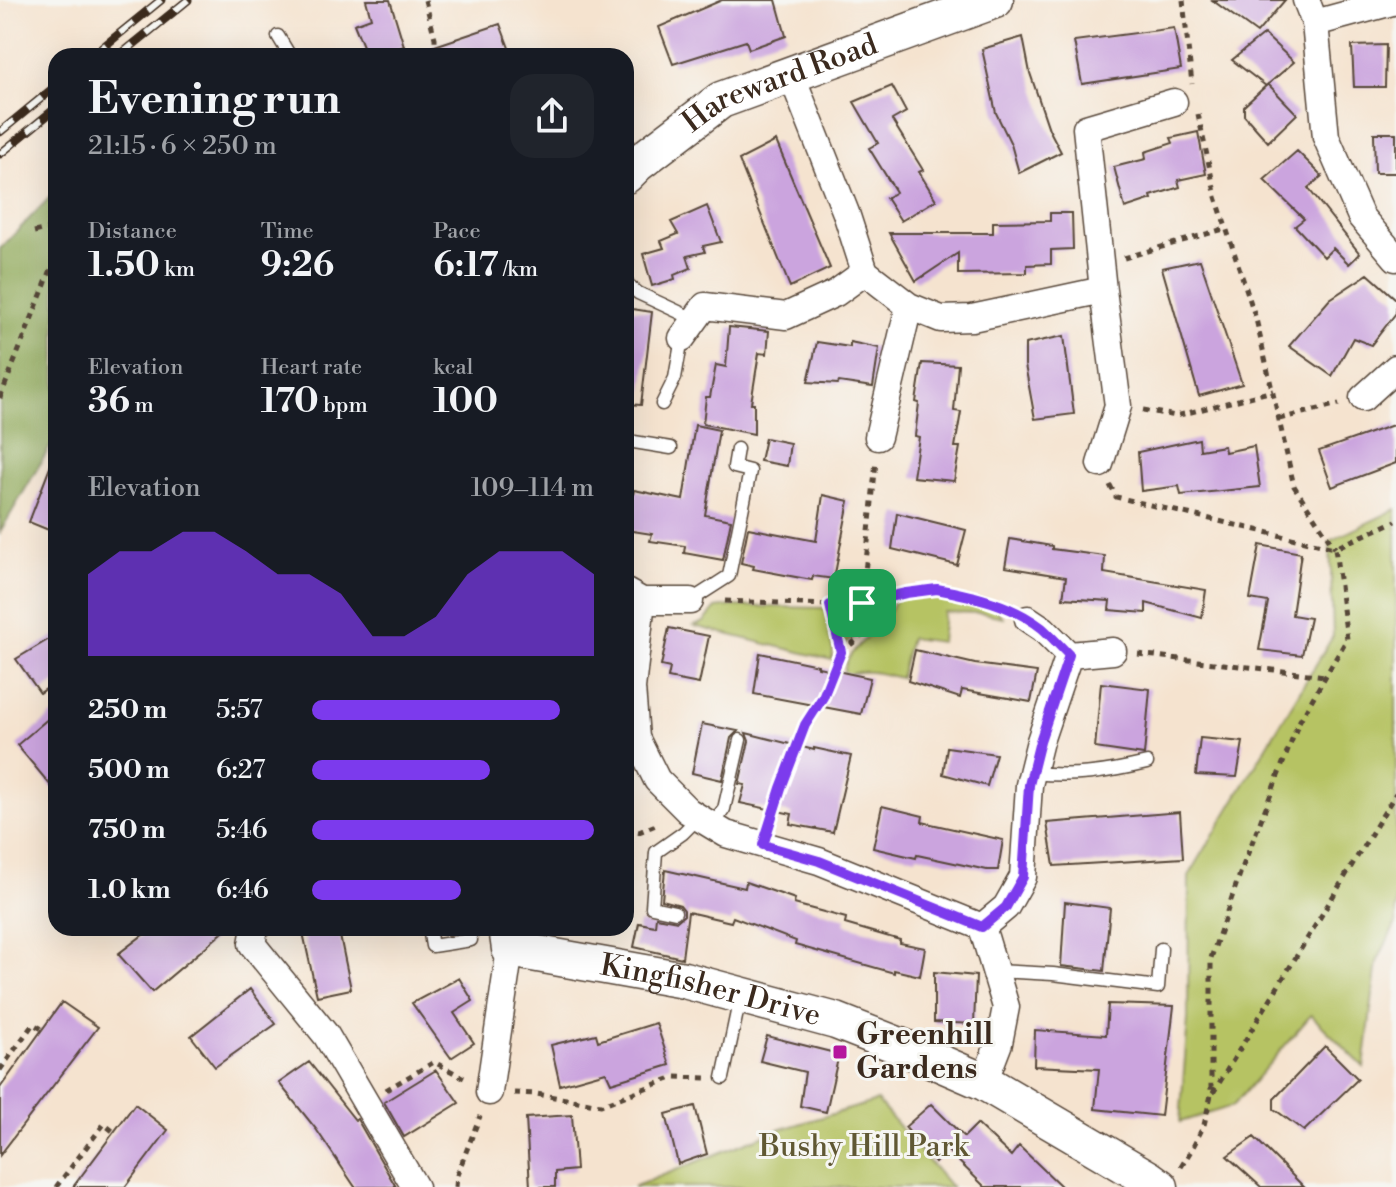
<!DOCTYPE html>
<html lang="en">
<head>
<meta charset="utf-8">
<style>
	:root { --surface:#171b24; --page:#20242c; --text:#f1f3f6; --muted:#9ea1a6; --accent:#7c3aed }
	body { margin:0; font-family:"Libre Bodoni",serif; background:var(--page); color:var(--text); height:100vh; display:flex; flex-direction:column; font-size:30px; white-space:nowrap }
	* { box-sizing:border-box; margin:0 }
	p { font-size:26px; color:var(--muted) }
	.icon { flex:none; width:44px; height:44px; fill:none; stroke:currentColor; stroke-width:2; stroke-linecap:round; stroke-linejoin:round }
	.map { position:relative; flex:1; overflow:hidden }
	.sheet { position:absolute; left:48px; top:48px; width:586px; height:888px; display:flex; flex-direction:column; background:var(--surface); border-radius:24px; box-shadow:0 8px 32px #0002 }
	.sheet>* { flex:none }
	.pin { position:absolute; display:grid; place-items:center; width:68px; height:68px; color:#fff; margin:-34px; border-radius:16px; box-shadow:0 4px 12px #0006 }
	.round { display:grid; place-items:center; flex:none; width:84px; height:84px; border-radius:24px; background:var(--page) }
	.head { display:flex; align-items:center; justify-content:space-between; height:136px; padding:0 40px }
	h1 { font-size:44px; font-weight:700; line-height:60px }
	.metrics { display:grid; grid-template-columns:repeat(3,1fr); gap:12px; height:136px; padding:8px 40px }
	.metrics div { display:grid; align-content:center }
	.metrics b { font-size:34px; font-weight:700 }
	.metrics small { font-size:22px; font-weight:400 }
	.metrics p { font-size:22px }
	.chart { height:224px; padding:16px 40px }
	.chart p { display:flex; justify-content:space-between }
	.chart svg { width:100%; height:144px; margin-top:8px; fill:var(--accent); opacity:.7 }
	ul { padding:0 40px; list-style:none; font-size:26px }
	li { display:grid; grid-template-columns:128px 96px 1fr; align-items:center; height:60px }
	li i { height:20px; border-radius:10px; background:var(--accent) }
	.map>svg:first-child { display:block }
</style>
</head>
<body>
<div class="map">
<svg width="1396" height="1187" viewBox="0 0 1396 1187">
	<rect width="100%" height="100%" fill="#f6f6f2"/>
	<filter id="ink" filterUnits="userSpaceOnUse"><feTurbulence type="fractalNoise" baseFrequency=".0125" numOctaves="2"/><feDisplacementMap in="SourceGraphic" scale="16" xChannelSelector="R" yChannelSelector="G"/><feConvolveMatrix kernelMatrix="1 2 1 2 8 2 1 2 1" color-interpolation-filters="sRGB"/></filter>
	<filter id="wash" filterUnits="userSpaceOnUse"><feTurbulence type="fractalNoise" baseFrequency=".006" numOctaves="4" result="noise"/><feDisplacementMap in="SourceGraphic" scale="32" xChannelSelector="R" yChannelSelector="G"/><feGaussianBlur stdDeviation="1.8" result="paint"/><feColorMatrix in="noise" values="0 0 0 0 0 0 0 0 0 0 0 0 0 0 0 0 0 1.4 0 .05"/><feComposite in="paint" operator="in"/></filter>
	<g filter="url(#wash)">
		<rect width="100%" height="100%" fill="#f5e3cf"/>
		<!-- green -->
		<path fill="#b6c364" stroke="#787641" stroke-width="2" d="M1396 509V923L1377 962 1364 1067 1311 1015 1233 1106 1180 1122 1188 1019 1189 876 1333 636 1330 541Z
			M946 594 993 606 1003 617 983 613 944 612 941 642 910 638 900 678C880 673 863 668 844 676 842 653 872 636 885 618 889 613 892 606 895 600L906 596Z
			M882 605 860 632 845 644 837 610Z
			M732 606 825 608 833 651 832 660 694 626 704 622 716 608Z
			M877 1101 951 1187H633L775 1131Z"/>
		<!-- forest -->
		<path fill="#90a95a" stroke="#666a3c" stroke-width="2" d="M56 191V437L0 532V249Z"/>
		<g id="blocks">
			<!-- building -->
			<path fill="#cba4de" d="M366 0H390L404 46 382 56H367L354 24 371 18Z
				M722 0H776L786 36 749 49 746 41 673 64 659 27Z
				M1212 0H1285L1257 33Z
				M500 24 512 56H418L417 52Z
				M1174 28 1181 69 1082 84 1074 41Z
				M1264 34 1294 62 1266 86 1232 60Z
				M1023 37 1030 73 1049 129 1061 152 1019 173 1011 144 996 113 982 49Z
				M1386 45 1385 87H1354L1352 46Z
				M1268 84 1297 114 1268 142 1244 115V106Z
				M892 86 906 112 892 120 923 170 919 172 936 200 901 221 886 198 896 192 869 148 878 143 854 102Z
				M1198 132 1206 174 1178 180 1180 187 1151 196 1152 199 1125 208 1114 167 1146 159 1145 152 1173 143 1171 138Z
				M1374 133H1396V173H1375Z
				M776 141 830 268 790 287 739 160Z
				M1297 151 1322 176 1308 188 1360 254 1349 264 1333 248 1324 257 1295 226 1304 219 1264 180Z
				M707 206 721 242 703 246 705 252 687 256 691 268 674 275 675 279 652 286 643 254 664 248 661 241 678 234 671 222Z
				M1050 213H1072L1073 249 1051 250V264L1027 265V273L958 274V253L916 281 889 233H993V222L1050 221Z
				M1200 260 1242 384 1199 396 1162 268Z
				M1368 274 1396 299V313L1371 345 1353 338 1332 376 1289 346 1330 299Z
				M626 308 652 312 641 405 626 404Z
				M729 327 769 331 767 354 759 353 751 403H754V434L703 424 706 397H710L716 365 726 367Z
				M1064 336 1074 414 1035 419 1025 365V344Z
				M817 342 850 347V342L879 348 873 387 839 382 838 384 808 382Z
				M922 363 958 365 954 411 961 412 955 447H960L954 481 913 477 919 437 915 436 919 403 916 402Z
				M1396 424V463L1332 487 1319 451Z
				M695 425 719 430 705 515 731 520 723 560 684 553 685 546 650 541 652 534 626 530 634 490 683 500Z
				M765 438 790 443 787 466 760 461Z
				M1199 439 1200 450 1224 446 1225 452 1254 446 1260 487 1181 495 1179 486 1141 491 1138 452Z
				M54 457 56 458V533L29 522Z
				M823 495 849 501 834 579 813 576 812 580 753 569 754 566 741 563 748 528 816 541Z
				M897 513 966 530 957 565 892 549Z
				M1010 539 1052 546V549L1105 556 1104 573 1206 590 1202 618 1146 603V613L1109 610 1110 601 1063 598 1066 577 1005 567Z
				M1260 545 1301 553 1292 615 1310 618 1302 655 1259 650 1268 602 1250 599Z
				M669 628 709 636 699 684 668 678 670 668 661 666Z
				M56 635V682L40 693 16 659Z
				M915 650 975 664 1037 672 1031 702 962 690 960 698 908 681Z
				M760 653 818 665V667L870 678 861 714 754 694Z
				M1101 683 1150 689 1144 755 1095 748Z
				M56 712V792L17 745Z
				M702 724 738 731 731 738 722 780 692 773Z
				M746 733 814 750V748L851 756 833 832 790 824 792 814 740 803 745 785 739 784 749 741Z
				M1200 738 1243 742 1237 777 1196 775Z
				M947 747 996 754 987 786 943 774Z
				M882 806 923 816 922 822 1003 840 998 870H987L917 855 916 858 873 848Z
				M1180 812 1183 858 1054 866 1047 823Z
				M665 870 745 888 746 882 795 899 794 904 846 918 845 924 900 940V943L925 948 920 976 894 970V973L795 945 796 941 733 917 731 922 688 912 682 958 634 947 639 923 655 926 656 917 677 921 684 915V910L680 905 662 900Z
				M1065 902 1110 908 1104 971 1061 966Z
				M152 928H228L152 992 118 954Z
				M302 928H332L333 933 339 931 351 989 317 996Z
				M934 972 976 976 974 1024 934 1022Z
				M459 978 473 1001 454 1013 474 1043 451 1058 412 1003Z
				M250 989 276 1024 215 1067 191 1036Z
				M62 1002 98 1027 0 1155V1088Z
				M1108 1004 1174 1006 1161 1116 1095 1109 1099 1069 1034 1066 1035 1030 1106 1035Z
				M656 1023 670 1065 611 1083 606 1072 560 1085 551 1045 596 1034 598 1041Z
				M767 1036 839 1054 826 1112 800 1106 805 1072 760 1061Z
				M1325 1046 1358 1079 1304 1131 1274 1109V1099Z
				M309 1062 355 1120 357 1119 396 1187H355L316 1129 279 1083Z
				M436 1070 459 1103 404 1137 384 1102Z
				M135 1104 168 1130 125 1187H73Z
				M931 1104 964 1137 977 1124 1011 1156 1019 1146 1062 1187H985L947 1150 935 1163 905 1127Z
				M695 1106 707 1154 678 1164 666 1114Z
				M572 1115 576 1170 555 1172V1187H530L526 1118Z
				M1254 1137 1304 1187H1261L1227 1156Z"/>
		</g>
	</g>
	<g filter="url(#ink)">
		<use href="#blocks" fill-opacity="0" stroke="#574639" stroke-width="2"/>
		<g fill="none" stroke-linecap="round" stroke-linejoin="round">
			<!-- lane casing -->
			<g stroke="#574639" stroke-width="15">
				<path id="lane" d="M278 36 290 56
					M626 283 638 293 696 320
					M662 404 675 378 682 338
					M626 444 628 441 671 448
					M690 601 729 576 750 471 734 467 737 449
					M1032 773C1076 777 1104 773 1147 763
					M713 825 724 809 740 740
					M675 912 652 907 656 852 683 833 699 817
					M429 928 432 946 471 940
					M996 971 1053 974 1158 987 1161 949
					M723 1078 740 998"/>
			</g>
			<!-- street casing -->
			<g stroke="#574639" stroke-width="29">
				<path id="street" d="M1306 0 1315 23 1326 137 1361 217 1396 258
					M1315 23 1396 1
					M791 74 846 213 865 272 909 306 941 319 972 318 1103 290 1086 128 1174 102
					M682 338 705 306 786 316 836 293 865 272
					M1363 398 1396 368
					M878 437 909 306
					M1100 464 1118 406 1103 290
					M626 592 642 601 632 688 636 738 657 780 688 811 726 834 819 861 982 927 1006 1007 999 1043 984 1082
					M642 601H690
					M1028 619 1043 629 1069 655 1113 651
					M982 927 1006 907 1023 877 1029 785 1040 741 1069 655
					M255 928 252 944 326 1035 415 1187
					M489 1092 510 949"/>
			</g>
			<!-- secondary casing -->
			<g stroke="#574639" stroke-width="39">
				<g id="secondary">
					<path id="s1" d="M626 175 637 164 721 100 995 0"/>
					<path id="s2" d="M507 928 510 949 684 980 836 1021 910 1050 984 1082 1149 1179 1160 1187"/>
				</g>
			</g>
			<!-- path -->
			<path stroke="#574639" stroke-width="5" stroke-dasharray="6 6" stroke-linecap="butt" d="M425 0 435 38V56
				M1183 0 1192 84
				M1198 114 1216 197 1256 319 1294 486 1335 548
				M34 232 56 227
				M1124 258 1227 228
				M0 398 56 257
				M1143 410 1176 416 1273 391
				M1279 419 1339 404
				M1110 485 1116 497 1334 548
				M725 601 830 605 862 603 906 593 937 589 971 596 997 603 1006 608
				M862 603 876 461
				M841 652 863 635 889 597
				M1138 654 1325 676
				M770 823 781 788 805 725 823 697 841 652 830 605
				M626 830 639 832 658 824
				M0 1070 33 1024 42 1029
				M386 1090 434 1062 464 1078
				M514 1093 536 1094 601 1105 675 1077 706 1078
				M1213 1093 1396 793
				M1181 1167 1192 1149 1204 1125 1211 1095V958L1241 871 1299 722 1347 639 1335 548 1396 521
				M56 1187 104 1124 114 1132
				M456 1187 457 1175 480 1116"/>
			<!-- lane -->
			<use href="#lane" stroke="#fff" stroke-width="12"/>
			<!-- street -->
			<use href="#street" stroke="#fff" stroke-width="26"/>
			<!-- secondary -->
			<use href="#secondary" stroke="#fff" stroke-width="36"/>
			<!-- rail casing -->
			<g stroke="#3b2a1e" stroke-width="9">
				<path id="rail" d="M92 56 161 0
					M119 56 188 0
					M0 132 56 86
					M0 154 56 108"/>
			</g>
			<!-- rail -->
			<use href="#rail" stroke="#f6f6f2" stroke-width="6" stroke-dasharray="18" stroke-linecap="butt"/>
		</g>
	</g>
	<g fill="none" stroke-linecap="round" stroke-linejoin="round" filter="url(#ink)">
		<!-- route casing -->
		<g stroke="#fff" stroke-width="16">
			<path id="route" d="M937 589C974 596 1011 604 1042 628 1051 636 1060 646 1069 655L1040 741 1029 785 1023 877 1006 907 982 927 819 861 763 845 781 788 805 725 823 697 841 652 830 605 862 603 906 593Z"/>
		</g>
		<!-- route -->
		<use href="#route" stroke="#7c3aed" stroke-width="10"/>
	</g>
	<!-- markers -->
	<rect fill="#b5179e" stroke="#f6f6f2" stroke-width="3" x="832" y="1044" width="16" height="16" rx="4"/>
	<g text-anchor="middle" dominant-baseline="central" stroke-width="6" stroke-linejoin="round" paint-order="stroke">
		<!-- street labels -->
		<g font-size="30" fill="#3b2a1e" stroke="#f6f6f2">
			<text stroke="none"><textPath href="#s1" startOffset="182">Hareward Road</textPath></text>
			<text stroke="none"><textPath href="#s2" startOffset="226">Kingfisher Drive</textPath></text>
		</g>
		<!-- poi labels -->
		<g font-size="30" font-weight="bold" fill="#3b2a1e" stroke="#f6f6f2" text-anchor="start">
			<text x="856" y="1035">Greenhill<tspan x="856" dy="34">Gardens</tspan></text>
		</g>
		<!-- park labels -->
		<g font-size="30" fill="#605833" stroke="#f6f6f2">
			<text x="864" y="1147">Bushy Hill Park</text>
		</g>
	</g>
</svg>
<div class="pin" style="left:862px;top:603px;background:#1e9e55"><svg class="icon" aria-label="arrive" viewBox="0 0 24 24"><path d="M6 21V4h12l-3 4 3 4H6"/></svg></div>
<section class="sheet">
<div class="head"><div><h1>Evening run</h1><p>21:15 · 6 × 250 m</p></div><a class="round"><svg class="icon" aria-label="share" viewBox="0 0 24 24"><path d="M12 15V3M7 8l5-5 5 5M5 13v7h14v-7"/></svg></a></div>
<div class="metrics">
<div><p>Distance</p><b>1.50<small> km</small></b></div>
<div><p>Time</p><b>9:26</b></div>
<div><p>Pace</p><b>6:17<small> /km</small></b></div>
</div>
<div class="metrics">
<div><p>Elevation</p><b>36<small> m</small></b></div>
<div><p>Heart rate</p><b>170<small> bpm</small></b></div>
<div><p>kcal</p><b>100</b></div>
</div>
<div class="chart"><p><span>Elevation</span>109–114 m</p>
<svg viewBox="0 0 160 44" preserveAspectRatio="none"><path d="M0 44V19L10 12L20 12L30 6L40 6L50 12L60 19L70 19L80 25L90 38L100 38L110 32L120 19L130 12L140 12L150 12L160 19V44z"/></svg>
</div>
<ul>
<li><b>250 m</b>5:57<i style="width:88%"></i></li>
<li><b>500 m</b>6:27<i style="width:63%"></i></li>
<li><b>750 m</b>5:46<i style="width:100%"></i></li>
<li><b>1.0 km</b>6:46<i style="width:53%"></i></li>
</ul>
</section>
</div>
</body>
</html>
